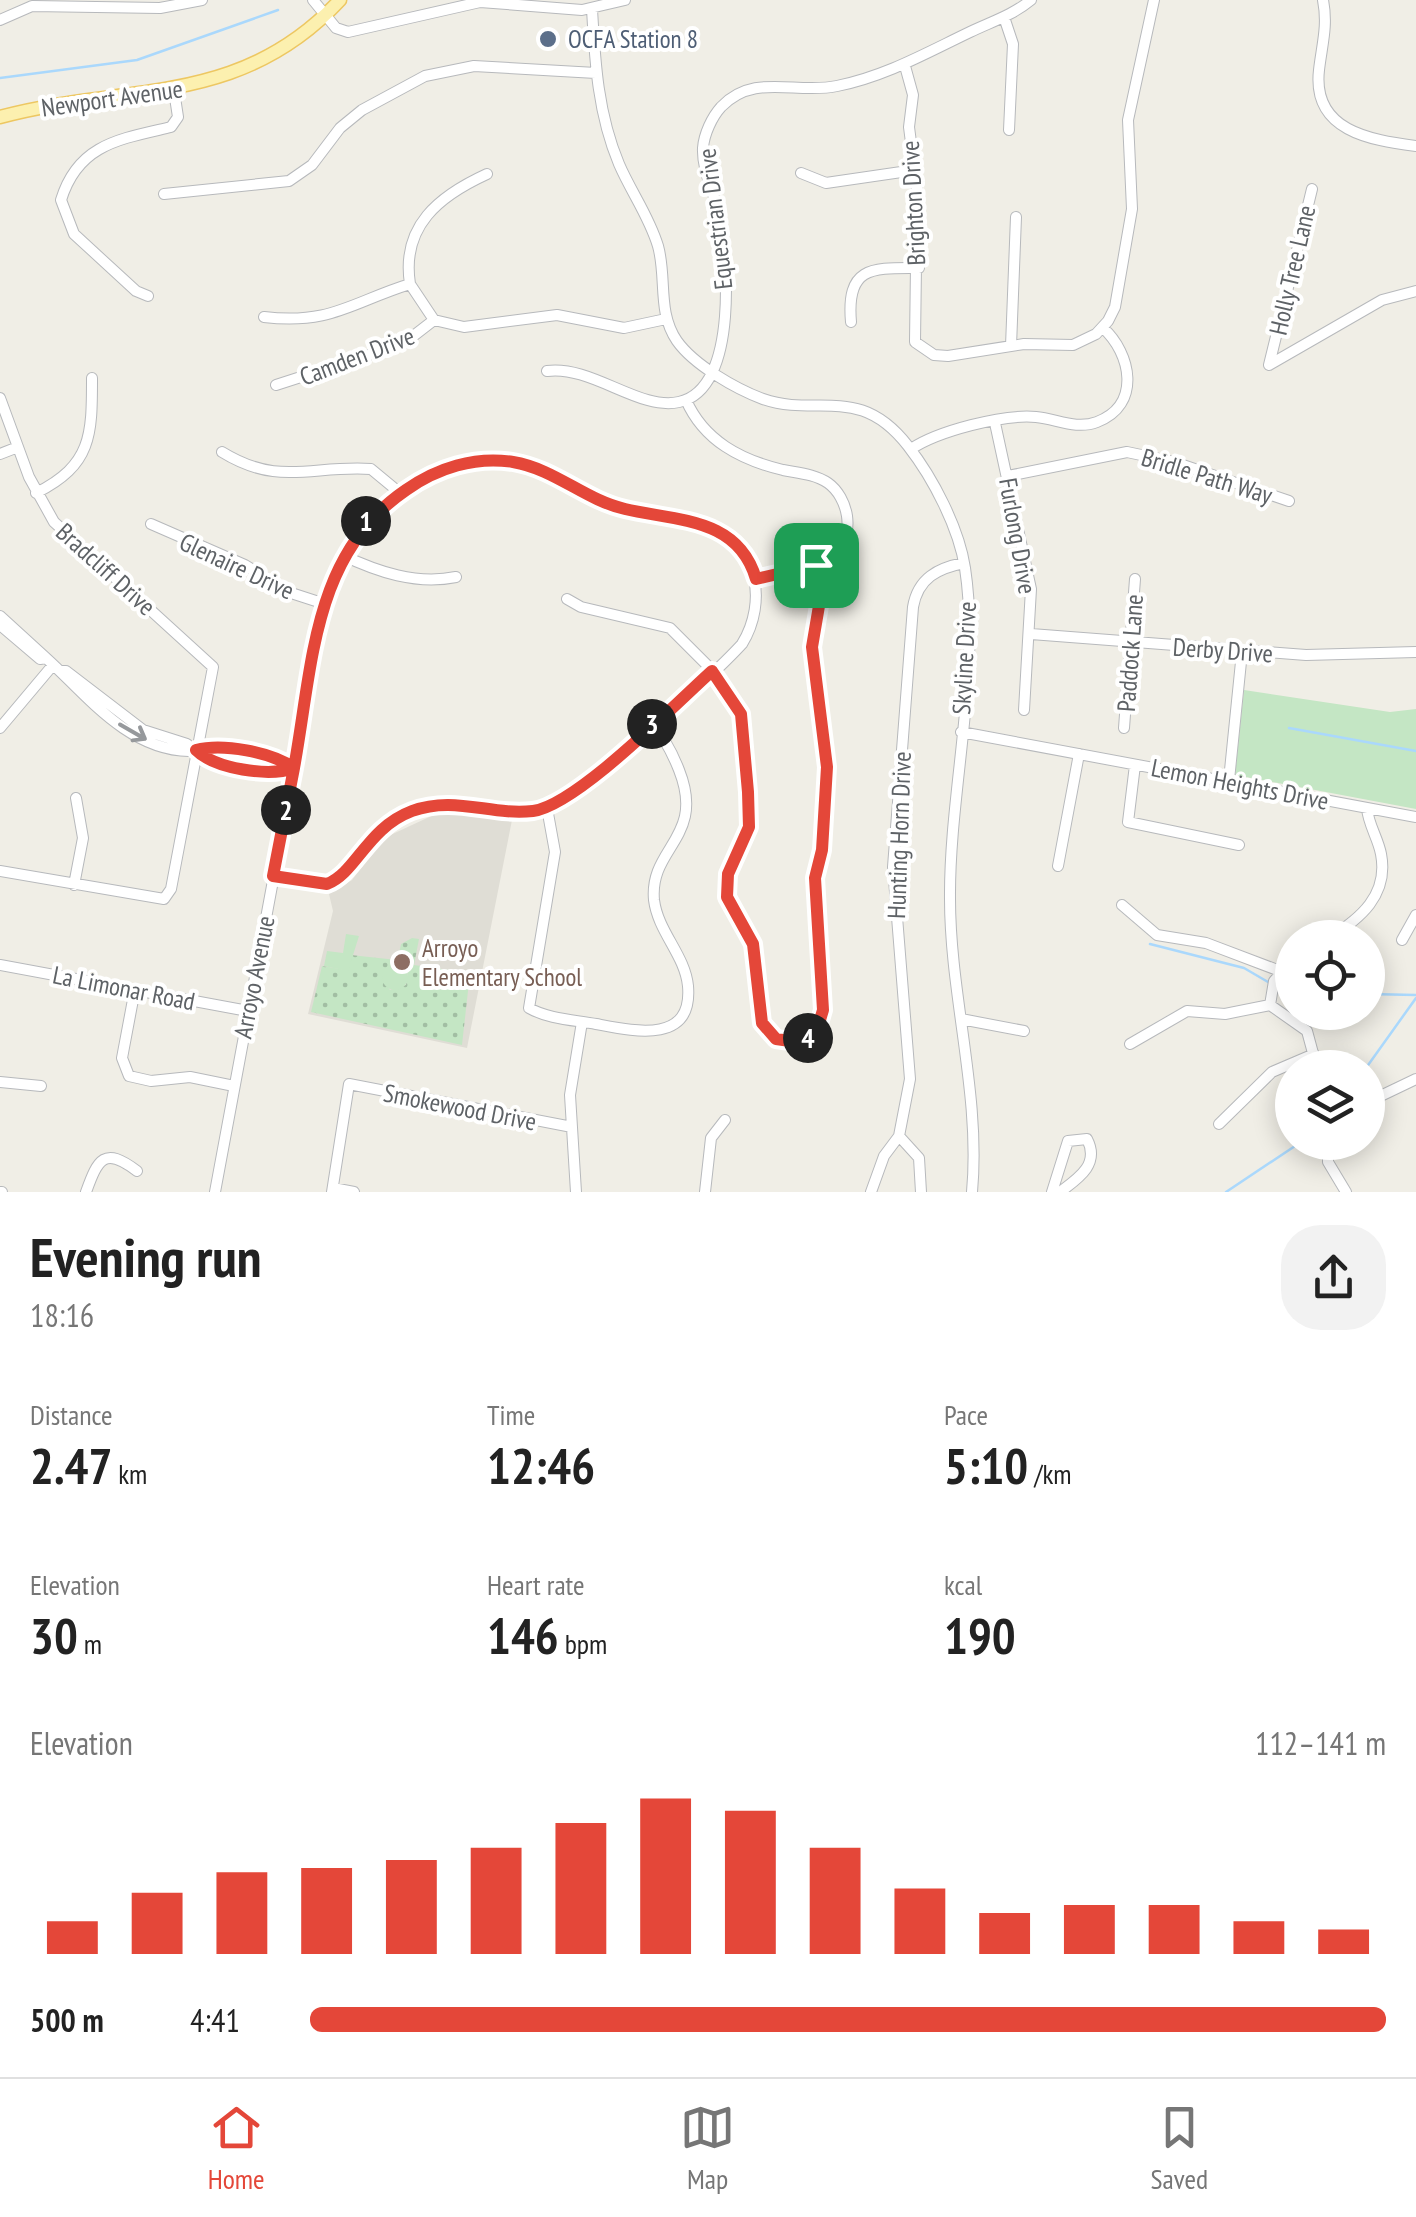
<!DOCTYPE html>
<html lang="en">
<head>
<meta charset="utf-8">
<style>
	:root { --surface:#fff; --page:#f2f2f2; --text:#222; --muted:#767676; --line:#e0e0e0; --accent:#e44739 }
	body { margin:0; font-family:"PT Sans Narrow",sans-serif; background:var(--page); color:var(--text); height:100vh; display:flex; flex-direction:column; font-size:38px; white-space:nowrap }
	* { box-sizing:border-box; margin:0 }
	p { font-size:32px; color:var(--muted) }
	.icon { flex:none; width:55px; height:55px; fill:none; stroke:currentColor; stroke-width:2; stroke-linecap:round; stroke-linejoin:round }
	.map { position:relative; height:1192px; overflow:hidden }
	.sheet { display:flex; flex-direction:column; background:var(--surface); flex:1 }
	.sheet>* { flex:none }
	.buttons { position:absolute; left:1275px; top:920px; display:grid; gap:20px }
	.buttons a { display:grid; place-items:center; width:110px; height:110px; border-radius:50%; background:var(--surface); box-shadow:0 5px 25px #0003; font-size:50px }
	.pin { position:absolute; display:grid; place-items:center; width:85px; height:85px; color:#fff; margin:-42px; border-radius:20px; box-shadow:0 5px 15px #0006 }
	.km { position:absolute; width:50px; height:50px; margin:-25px; border-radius:50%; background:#222; color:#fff; font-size:28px; line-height:50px; text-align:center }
	.round { display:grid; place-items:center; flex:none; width:105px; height:105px; border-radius:40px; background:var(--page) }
	.summary { display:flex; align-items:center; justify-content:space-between; height:170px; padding:0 30px }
	h1 { font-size:55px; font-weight:700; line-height:75px }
	.figures { display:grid; grid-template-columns:repeat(3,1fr); gap:15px; height:170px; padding:10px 30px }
	.figures div { display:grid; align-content:center }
	.figures b { font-size:50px; font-weight:700 }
	.figures small { font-size:28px; font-weight:400 }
	.figures p { font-size:28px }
	.chart { height:280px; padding:20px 30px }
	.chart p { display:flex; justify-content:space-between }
	.chart svg { width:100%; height:180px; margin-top:10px; stroke:var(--accent); stroke-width:6 }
	ul { padding:0 30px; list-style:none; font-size:32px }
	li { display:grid; grid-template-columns:160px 120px 1fr; align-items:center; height:75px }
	li i { height:25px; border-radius:12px; background:var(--accent) }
	.tabs { display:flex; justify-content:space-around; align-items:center; height:140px; border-top:2px solid var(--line); background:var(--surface); font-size:28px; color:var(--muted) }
	.tabs a { display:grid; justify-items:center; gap:5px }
	.tabs .selected { color:var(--accent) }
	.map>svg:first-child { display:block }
</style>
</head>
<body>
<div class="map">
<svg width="1416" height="1192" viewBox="0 0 1416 1192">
	<defs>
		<pattern id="grass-dots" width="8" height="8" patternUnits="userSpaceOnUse" patternTransform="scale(2.5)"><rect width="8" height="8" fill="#c4e6c4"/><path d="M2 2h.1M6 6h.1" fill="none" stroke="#a2bea3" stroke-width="1.8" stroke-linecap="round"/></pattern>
	</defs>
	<rect width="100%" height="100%" fill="#f0eee6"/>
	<!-- education -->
	<path fill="#dfddd5" d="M440 812 512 820 467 1048 308 1014 333 911 329 894 352 880 384 838Z"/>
	<!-- grass -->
	<path fill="url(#grass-dots)" d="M412 938 419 939 414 965 470 973 462 1045 311 1012 322 966 347 970 351 955 397 960 383 980 390 990 406 985 408 974 398 958 401 944Z"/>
	<!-- park -->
	<path fill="#c4e6c4" d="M1244 690 1390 712 1416 709V809L1235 775Z
		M346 934 359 936 348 971 324 966 327 951 343 953Z
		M382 977a13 13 0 1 1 26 0a13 13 0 1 1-26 0Z"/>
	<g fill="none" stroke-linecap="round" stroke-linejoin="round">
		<!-- stream -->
		<path stroke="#aad8fc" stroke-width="2.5" d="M0 78 137 60 278 10
			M1289 728 1416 751
			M1150 944 1244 968 1268 982
			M1280 986 1292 991
			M1368 994 1416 995
			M1366 1068 1416 998
			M1226 1192 1301 1142"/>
		<!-- minor casing -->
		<g stroke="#b7b9bc" stroke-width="12">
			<path id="minor" d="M313 0 336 28 348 32 480 2 582 10 625 0
				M1323 0C1328 26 1322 44 1319 70 1312 131 1370 140 1416 146
				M592 9C595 63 598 114 619 164 631 192 649 216 658 246 667 278 657 312 677 341 694 365 736 389 763 399 818 418 859 383 908 446 933 478 959 528 965 568 981 672 949 793 950 899 950 996 981 1095 972 1192
				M1004 17 1013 44 1009 130
				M0 20 32 6 160 8 202 0
				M905 66 913 95 909 127 917 189 915 342 934 355 948 356 1024 344 1073 345 1096 334 1108 321 1115 307 1132 209 1128 120 1154 0
				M801 173 826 183 915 170
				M487 174C439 196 401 226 410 284L434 320 464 327 557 315 624 328 666 319
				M164 194 289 181 312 165 340 128 362 110 425 76 474 66 596 73
				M148 296 136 291 74 234 61 200C78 144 120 139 171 127L178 117 174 91
				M264 317C331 325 352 302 410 284
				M851 322C846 265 873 268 919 268
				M1011 346 1016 217
				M1269 365 1312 189
				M1269 365 1382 300 1416 291
				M547 371C592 365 639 411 679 402 740 389 728 252 717 207 712 188 702 169 703 148 704 134 712 117 721 107 754 72 796 95 837 86 886 76 926 53 970 32 991 22 1013 15 1031 0
				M276 385 403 344 434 320
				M0 398 29 477 54 522 213 667 171 889 164 899 0 871
				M686 400C704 441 741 460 783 470 798 473 815 474 828 483 838 490 845 503 847 516 854 567 790 571 755 579
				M995 423 1031 589 1024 710
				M911 449C938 431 1003 414 1036 417 1057 419 1076 430 1097 422 1142 405 1131 353 1103 328
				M222 452C279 487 311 465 371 469L400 493
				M0 454 18 447
				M1008 476 1127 452 1174 462 1289 501
				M36 493C92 465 92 435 92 378
				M151 524 245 565 288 592 325 604
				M342 555C378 572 416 585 456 577
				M567 599 581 607 670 628 713 671 741 714 750 818 747 837 728 874 727 897 753 944 763 1023 776 1039 797 1042 817 1029 823 1009 815 878 822 850 827 767 812 647 819 600 816 565
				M0 616 46 658 40 659 0 625
				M1031 634 1306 655 1416 652
				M46 658C85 693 127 750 189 751L187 744 143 730 66 671H60
				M0 728 53 665
				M1124 728 1135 579
				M961 732 1416 817
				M193 750C218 765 264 779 294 768 271 752 223 743 196 750
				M1135 765 1128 822 1239 845
				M1229 780 1242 652
				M547 808 555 852 529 1008C548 1019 574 1020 596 1024 633 1031 693 1045 688 986 685 955 658 932 654 900 649 847 706 838 679 770 672 752 665 738 652 724
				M1058 866 1079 754
				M74 885 83 838 76 798
				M1122 905 1157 935 1206 943 1280 971
				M1329 938C1360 919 1389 895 1381 854 1378 838 1368 824 1367 808
				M1402 940 1416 915
				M1292 961 1274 981 1270 1005 1307 1031 1317 1068
				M0 965 248 1011
				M135 989 122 1058 129 1076 151 1081 190 1077 234 1086
				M961 1019 1024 1031
				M1130 1044 1187 1011 1225 1014 1270 1005
				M0 1082 41 1086
				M1368 1102 1416 1079
				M1219 1124 1272 1072 1314 1054
				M899 1136 910 1079 893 867 913 607C918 578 938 568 964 563
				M1328 1142V1162L1346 1192
				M333 1188 354 1192
				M0 1192H2
				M86 1192C98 1159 104 1146 137 1171
				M215 1192C250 996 288 800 325 604 344 520 431 443 521 464 554 471 579 494 610 505 641 515 676 514 707 525 758 542 768 602 742 644 711 678 572 806 533 811 491 816 455 795 412 811 374 826 346 880 326 884 310 887 289 879 273 876
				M332 1192 349 1084 572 1127
				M576 1192 570 1095 582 1022
				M705 1192 711 1138 725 1120
				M871 1192 884 1156 899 1136 919 1158 921 1192
				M1052 1192 1068 1141 1087 1139C1100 1164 1079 1178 1060 1192"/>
		</g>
		<!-- major casing -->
		<g stroke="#edc762" stroke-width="15">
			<path id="major" d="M0 117C126 83 240 108 340 0"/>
		</g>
		<!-- minor -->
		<use href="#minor" stroke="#fff" stroke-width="10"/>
		<!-- major -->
		<use href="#major" stroke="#fcf0af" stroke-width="12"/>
	</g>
	<!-- one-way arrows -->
	<defs><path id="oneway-shaft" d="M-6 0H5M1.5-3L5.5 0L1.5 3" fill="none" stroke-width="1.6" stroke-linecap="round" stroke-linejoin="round" transform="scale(2.5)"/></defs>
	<use stroke="#96999c" href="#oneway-shaft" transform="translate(133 732) rotate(30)"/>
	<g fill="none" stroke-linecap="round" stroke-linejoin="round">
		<!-- route casing -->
		<g stroke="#fff" stroke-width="20">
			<path id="route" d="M816 565 756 579C738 517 676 521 625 509 585 500 555 469 513 462 475 456 437 468 406 490 312 554 313 665 294 768 271 752 223 743 196 750 215 769 269 777 294 768L273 876 327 884C356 873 367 828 412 811 455 795 491 816 533 811 577 805 675 704 712 671L741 714 748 792 749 827 728 874 727 897 753 944 762 1023 776 1039 797 1042 817 1030 823 1010 815 878 822 850 827 767 812 647 820 600 816 565"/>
		</g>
		<!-- route -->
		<use href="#route" stroke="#e44739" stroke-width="12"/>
	</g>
	<!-- markers -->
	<circle fill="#5c6f8a" stroke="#fff" stroke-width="4" cx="548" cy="39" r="10"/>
	<circle fill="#8d6e63" stroke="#fff" stroke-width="4" cx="402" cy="962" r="10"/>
	<g text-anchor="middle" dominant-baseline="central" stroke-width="8" stroke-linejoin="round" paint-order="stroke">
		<!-- service labels -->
		<g font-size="25" fill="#4e5e75" stroke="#fff" text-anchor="start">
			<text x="568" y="39">OCFA Station 8</text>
		</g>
		<!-- street labels -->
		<g font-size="25" fill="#5e6266" stroke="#fff">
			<text transform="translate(112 98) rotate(-8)">Newport Avenue</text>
			<text transform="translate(913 203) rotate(-93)">Brighton Drive</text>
			<text transform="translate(715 219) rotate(-97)">Equestrian Drive</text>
			<text transform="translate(1292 270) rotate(-77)">Holly Tree Lane</text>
			<text transform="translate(357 356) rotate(-21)">Camden Drive</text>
			<text transform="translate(1207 476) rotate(17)">Bridle Path Way</text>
			<text transform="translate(1018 536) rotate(80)">Furlong Drive</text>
			<text transform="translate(237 566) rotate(25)">Glenaire Drive</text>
			<text transform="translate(106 569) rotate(42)">Bradcliff Drive</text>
			<text transform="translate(1223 650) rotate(4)">Derby Drive</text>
			<text transform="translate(1130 653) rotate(-86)">Paddock Lane</text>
			<text transform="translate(964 658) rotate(-87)">Skyline Drive</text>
			<text transform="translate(1240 784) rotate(11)">Lemon Heights Drive</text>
			<text transform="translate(899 835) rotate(-88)">Hunting Horn Drive</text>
			<text transform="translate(254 977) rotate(-79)">Arroyo Avenue</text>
			<text transform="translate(124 988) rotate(11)">La Limonar Road</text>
			<text transform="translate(460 1107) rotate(11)">Smokewood Drive</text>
		</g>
		<!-- education labels -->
		<g font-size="25" fill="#785e54" stroke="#fff" text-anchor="start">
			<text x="422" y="948">Arroyo<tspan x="422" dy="29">Elementary School</tspan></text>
		</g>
	</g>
</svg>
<div class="buttons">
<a><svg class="icon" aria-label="locate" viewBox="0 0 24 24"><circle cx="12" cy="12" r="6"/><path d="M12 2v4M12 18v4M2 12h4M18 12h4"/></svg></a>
<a><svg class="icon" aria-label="layers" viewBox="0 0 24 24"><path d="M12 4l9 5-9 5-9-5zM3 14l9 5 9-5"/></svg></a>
</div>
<div class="pin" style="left:816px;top:565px;background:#1e9e55"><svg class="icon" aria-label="arrive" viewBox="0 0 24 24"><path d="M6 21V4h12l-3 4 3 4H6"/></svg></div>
<b class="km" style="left:366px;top:521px">1</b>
<b class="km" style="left:286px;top:810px">2</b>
<b class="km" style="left:652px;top:724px">3</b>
<b class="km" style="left:808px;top:1038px">4</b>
</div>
<section class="sheet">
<div class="summary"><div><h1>Evening run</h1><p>18:16</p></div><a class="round"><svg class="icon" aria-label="share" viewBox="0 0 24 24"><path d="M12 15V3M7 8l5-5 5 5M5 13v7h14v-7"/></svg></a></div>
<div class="figures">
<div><p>Distance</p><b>2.47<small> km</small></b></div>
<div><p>Time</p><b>12:46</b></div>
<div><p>Pace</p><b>5:10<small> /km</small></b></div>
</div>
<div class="figures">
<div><p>Elevation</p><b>30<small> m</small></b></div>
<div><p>Heart rate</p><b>146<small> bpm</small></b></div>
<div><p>kcal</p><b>190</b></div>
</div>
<div class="chart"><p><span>Elevation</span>112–141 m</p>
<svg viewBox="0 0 160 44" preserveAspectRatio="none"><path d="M5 44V36M15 44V29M25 44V24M35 44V23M45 44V21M55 44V18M65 44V12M75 44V6M85 44V9M95 44V18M105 44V28M115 44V34M125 44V32M135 44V32M145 44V36M155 44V38"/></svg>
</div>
<ul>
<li><b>500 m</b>4:41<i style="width:100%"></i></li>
</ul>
</section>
<nav class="tabs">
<a class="selected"><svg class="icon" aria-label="home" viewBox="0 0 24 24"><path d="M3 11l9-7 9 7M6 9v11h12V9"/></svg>Home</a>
<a><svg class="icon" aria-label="map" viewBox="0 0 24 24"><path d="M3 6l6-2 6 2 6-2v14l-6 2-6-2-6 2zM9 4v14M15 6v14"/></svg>Map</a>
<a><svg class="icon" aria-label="saved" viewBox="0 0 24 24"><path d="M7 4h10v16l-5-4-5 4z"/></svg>Saved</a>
</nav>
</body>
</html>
